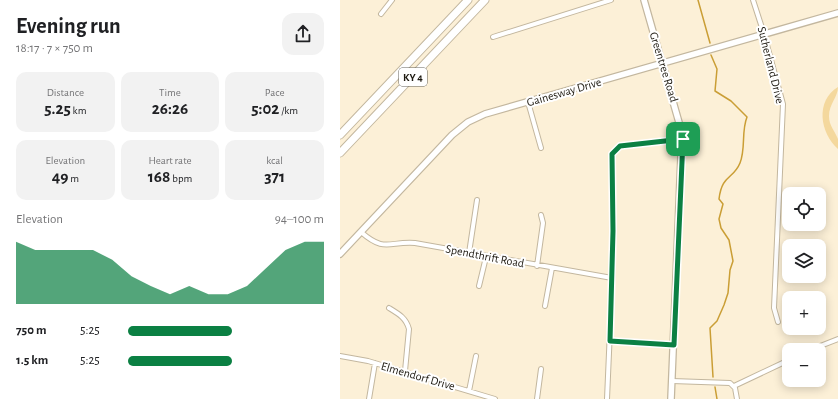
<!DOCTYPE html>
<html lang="en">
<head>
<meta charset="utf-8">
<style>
	:root { --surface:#fff; --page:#f2f2f2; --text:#202124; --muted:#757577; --accent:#0b8043 }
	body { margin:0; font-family:"Alegreya Sans",sans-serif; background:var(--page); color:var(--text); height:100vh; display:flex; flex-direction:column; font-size:15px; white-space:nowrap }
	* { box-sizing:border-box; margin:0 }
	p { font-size:13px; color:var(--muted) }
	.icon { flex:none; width:22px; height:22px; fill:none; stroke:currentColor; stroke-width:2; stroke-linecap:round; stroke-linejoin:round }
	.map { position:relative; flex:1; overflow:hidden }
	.details { display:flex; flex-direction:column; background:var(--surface); width:340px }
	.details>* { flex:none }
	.tools { position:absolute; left:442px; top:187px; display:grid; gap:8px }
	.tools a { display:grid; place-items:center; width:44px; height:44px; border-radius:8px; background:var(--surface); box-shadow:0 2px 10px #0003; font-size:20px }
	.pin { position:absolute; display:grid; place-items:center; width:34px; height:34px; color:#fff; margin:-17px; border-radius:8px; box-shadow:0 2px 6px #0006 }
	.round { display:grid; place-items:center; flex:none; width:42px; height:42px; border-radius:12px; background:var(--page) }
	.summary { display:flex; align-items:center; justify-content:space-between; height:68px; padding:0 16px }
	h1 { font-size:22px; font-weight:700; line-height:30px }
	.stats { display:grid; grid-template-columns:repeat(3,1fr); gap:6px; height:68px; padding:4px 16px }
	.stats div { display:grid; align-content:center; border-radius:10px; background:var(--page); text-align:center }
	.stats b { font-size:17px; font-weight:700 }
	.stats small { font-size:11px; font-weight:400 }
	.stats p { font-size:11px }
	.chart { height:112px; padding:8px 16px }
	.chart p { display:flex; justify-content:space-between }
	.chart svg { width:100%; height:72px; margin-top:4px; fill:var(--accent); opacity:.7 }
	ul { padding:0 16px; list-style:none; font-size:13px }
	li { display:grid; grid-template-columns:64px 48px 1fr; align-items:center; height:30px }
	li i { height:10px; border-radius:5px; background:var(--accent) }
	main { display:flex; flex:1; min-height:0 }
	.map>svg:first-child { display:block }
</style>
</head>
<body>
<main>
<section class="details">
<div class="summary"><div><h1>Evening run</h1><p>18:17 · 7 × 750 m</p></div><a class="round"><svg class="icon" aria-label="share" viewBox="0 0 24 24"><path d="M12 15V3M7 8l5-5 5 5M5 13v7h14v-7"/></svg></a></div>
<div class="stats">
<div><p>Distance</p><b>5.25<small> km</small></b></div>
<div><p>Time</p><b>26:26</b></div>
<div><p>Pace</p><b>5:02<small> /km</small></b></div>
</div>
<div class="stats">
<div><p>Elevation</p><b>49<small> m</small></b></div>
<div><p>Heart rate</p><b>168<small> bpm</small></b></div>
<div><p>kcal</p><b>371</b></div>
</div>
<div class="chart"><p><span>Elevation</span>94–100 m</p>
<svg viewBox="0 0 160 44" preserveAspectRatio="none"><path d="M0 44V6L10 11L20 11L30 11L40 11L50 17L60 27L70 33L80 38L90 33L100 38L110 38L120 33L130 22L140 11L150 6L160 6V44z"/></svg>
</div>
<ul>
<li><b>750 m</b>5:25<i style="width:53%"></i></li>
<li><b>1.5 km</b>5:25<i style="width:53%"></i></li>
</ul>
</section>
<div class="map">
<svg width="498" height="399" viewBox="0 0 498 399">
	<rect width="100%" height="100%" fill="#fcf0d7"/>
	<!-- green -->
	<path fill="#f4d89d" d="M498 87C498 97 489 104 489 116 489 126 495 131 498 139 498 142 498 147 498 149 480 133 475 101 498 87Z"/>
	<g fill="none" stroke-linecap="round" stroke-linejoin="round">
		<!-- stream -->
		<path stroke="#ca9e35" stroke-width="1.5" d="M358 0 370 43
			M371 55 377 69 375 91 391 101 407 117C401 132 406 148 400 163 393 180 382 174 379 199L383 204 379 219 381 228 389 240 393 261 390 270 388 293 384 305 377 321 370 328 373 377
			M375 387 377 399"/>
		<!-- street casing -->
		<g stroke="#c3b79f" stroke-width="6">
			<path id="street" d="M413 0 424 34 443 104 434 308 438 322
				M41 14 52 0
				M153 37 271 0
				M188 102 201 148
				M21 232C45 253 49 241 75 243L272 278
				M129 253 137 200
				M197 266 203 223 201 215
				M139 286 146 257
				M205 306 212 268
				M49 308C59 314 66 318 69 329L65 371
				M270 341 334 345
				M470 350 498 339
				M0 356 28 361 155 399
				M332 381 390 383 395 388 397 399
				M394 386 449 360
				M129 391 136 356
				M29 399 35 363
				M197 399 201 369
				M267 399 273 260 272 154 280 146 343 139"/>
		</g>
		<!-- secondary casing -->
		<g stroke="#c3b79f" stroke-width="8">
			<path id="secondary" d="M304 0 342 133 331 399
				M0 254 112 135 128 122 145 114 498 13"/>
		</g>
		<!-- highway casing -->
		<g stroke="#c3b79f" stroke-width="9">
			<path id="highway" d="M0 135 128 0
				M0 153 145 0"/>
		</g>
		<!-- street -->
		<use href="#street" stroke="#fff" stroke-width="4"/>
		<!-- secondary -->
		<use href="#secondary" stroke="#fff" stroke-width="5.5"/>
		<!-- highway -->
		<use href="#highway" stroke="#fff" stroke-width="7"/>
	</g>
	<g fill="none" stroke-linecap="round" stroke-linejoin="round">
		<!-- route casing -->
		<g stroke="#fff" stroke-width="8">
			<path id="route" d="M343 139 334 345 270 341 273 231 272 154 280 146Z"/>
		</g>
		<!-- route -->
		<use href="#route" stroke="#0b8043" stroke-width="5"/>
	</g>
	<g text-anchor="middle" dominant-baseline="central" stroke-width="4" stroke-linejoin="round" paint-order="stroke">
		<!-- shield labels -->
		<rect fill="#fff" stroke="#615e58" stroke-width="1" x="59" y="68" width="28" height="18" rx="3"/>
		<g font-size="11" font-weight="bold" fill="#1d1910">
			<text x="73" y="77">KY 4</text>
		</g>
		<!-- street labels -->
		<g font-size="12" fill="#1d1910" stroke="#fff">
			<text transform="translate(431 65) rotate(76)">Sutherland Drive</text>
			<text transform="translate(324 67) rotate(73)">Greentree Road</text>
			<text transform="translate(224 92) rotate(-16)">Gainesway Drive</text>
			<text transform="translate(145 256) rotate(11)">Spendthrift Road</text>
			<text transform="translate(78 376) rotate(16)">Elmendorf Drive</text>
		</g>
	</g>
</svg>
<div class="tools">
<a><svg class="icon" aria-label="locate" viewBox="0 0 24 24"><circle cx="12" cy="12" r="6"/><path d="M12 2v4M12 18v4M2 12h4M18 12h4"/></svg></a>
<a><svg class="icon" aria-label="layers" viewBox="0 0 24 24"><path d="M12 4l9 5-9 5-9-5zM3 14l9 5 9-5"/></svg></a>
<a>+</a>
<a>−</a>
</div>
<div class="pin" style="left:343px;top:139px;background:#1e9e55"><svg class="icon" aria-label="arrive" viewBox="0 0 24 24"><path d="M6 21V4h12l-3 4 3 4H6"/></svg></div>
</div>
</main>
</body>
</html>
